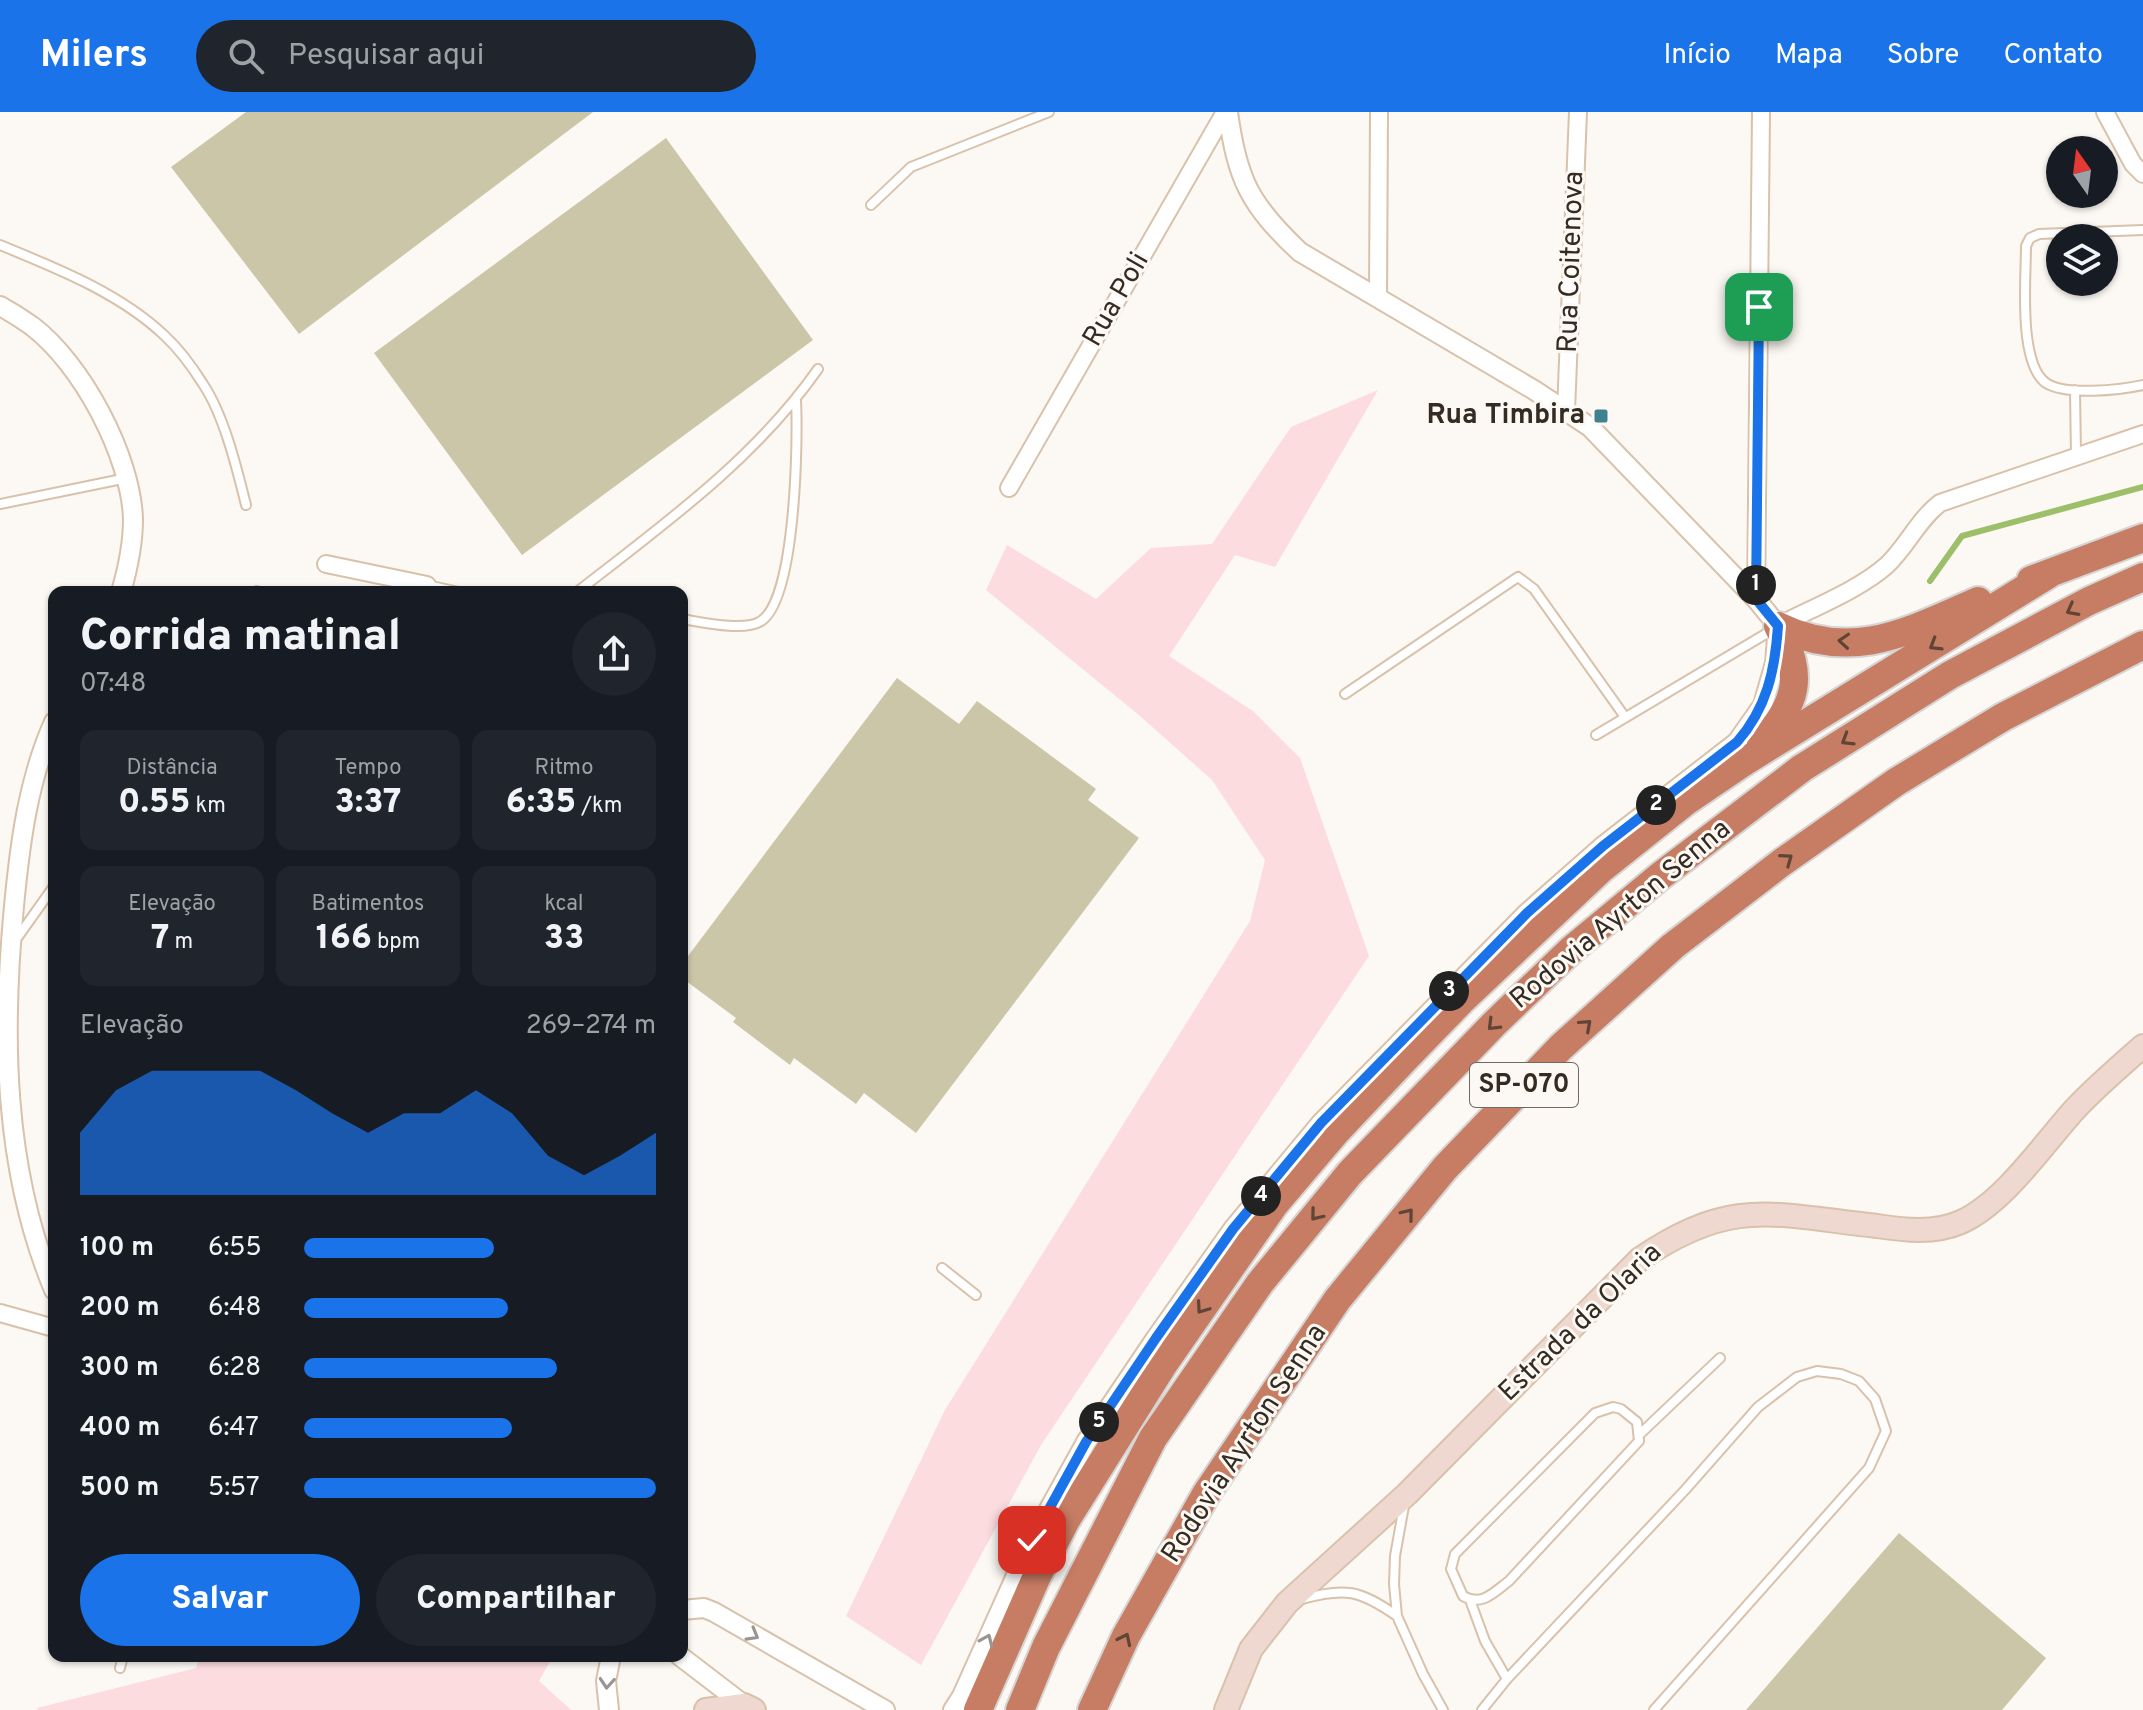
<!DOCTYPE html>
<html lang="pt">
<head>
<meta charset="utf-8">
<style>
	:root { --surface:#171b24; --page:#20242c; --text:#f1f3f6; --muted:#9ea1a6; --accent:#1a73e8 }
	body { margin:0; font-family:Overpass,sans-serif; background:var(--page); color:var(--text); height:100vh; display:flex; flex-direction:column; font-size:30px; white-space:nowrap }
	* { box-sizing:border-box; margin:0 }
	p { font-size:26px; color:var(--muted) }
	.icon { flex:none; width:44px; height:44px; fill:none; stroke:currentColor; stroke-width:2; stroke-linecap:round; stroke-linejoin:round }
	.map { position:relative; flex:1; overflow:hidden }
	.sheet { position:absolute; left:48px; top:474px; width:640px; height:1076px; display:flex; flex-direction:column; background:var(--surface); border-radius:16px; box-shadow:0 2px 6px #0004 }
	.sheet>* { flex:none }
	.needle { width:52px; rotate:346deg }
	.controls { position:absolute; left:2046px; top:24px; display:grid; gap:16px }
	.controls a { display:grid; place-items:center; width:72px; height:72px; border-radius:50%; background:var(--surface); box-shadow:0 2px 6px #0004; font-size:40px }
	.pin { position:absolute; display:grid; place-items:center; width:68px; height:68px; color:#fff; margin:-34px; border-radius:16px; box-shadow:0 4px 12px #0006 }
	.km { position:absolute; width:40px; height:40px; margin:-20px; border-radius:50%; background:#222; color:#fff; font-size:22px; line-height:40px; text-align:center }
	.round { display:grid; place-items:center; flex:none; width:84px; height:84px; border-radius:42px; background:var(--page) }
	.headline { display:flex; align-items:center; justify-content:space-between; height:136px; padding:0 32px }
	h1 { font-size:44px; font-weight:800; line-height:60px }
	.metrics { display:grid; grid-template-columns:repeat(3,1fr); gap:12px; height:136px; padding:8px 32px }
	.metrics div { display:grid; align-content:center; border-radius:16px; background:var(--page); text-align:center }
	.metrics b { font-size:34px; font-weight:800 }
	.metrics small { font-size:22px; font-weight:400 }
	.metrics p { font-size:22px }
	.chart { height:224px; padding:16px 32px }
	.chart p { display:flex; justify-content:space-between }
	.chart svg { width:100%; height:144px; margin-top:8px; fill:var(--accent); opacity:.7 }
	.primary-button { display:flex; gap:16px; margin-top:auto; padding:16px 32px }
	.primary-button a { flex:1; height:92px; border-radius:48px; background:var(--accent); color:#fff; font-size:32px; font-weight:800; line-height:92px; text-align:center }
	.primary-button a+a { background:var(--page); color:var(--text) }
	ul { padding:0 32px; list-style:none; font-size:26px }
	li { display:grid; grid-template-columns:128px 96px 1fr; align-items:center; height:60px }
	li i { height:20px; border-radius:10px; background:var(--accent) }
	header { display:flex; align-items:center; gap:48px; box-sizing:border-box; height:112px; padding:0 40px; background:var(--accent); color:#fff }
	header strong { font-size:38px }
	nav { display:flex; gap:44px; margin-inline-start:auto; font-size:28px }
	.search { width:560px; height:72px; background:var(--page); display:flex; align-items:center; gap:20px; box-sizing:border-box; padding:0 28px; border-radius:44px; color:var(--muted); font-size:30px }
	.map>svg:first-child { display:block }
</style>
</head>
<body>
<header>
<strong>Milers</strong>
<div class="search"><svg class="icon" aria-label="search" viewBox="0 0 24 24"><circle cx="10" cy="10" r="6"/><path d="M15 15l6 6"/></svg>Pesquisar aqui</div>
<nav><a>Início</a><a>Mapa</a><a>Sobre</a><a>Contato</a></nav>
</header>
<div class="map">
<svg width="2143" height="1598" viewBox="0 0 2143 1598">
	<rect width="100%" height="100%" fill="#fcf8f3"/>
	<!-- green -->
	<path fill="#fcdcdf" d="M1378 278 1275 455 1235 443 1169 544 1253 599 1300 646 1369 844 1041 1333 921 1553 846 1504 945 1298 1250 809 1265 748 1212 668 1140 604 986 478 1007 433 1096 487 1151 436 1212 432 1291 315Z
		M200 1544H553L539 1569 571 1598H38L37 1596 196 1556Z"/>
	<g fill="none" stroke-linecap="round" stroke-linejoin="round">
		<!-- stream -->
		<path stroke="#9dbf6a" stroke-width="6" d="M1930 469 1962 424 2143 375"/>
	</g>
	<!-- building -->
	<path fill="#ccc6a9" d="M246 0H593L299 222 171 55Z
		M666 26 813 228 522 443 374 241Z
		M897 566 959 612 977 589 1096 677 1088 688 1139 726 916 1021 864 981 856 992 794 946 790 953 733 910 736 906 682 866V852Z
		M1899 1421 2046 1546 2002 1598H1746Z"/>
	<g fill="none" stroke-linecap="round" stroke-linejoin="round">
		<!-- service casing -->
		<g stroke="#d8c2ab" stroke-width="12">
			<path id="service" d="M871 93 911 55 1049 0
				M2143 118 2039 122 2030 126 2026 134C2026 166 2018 251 2046 271 2066 284 2120 278 2143 273
				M0 133C56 156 120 181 165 224 179 237 193 256 203 272 224 303 237 357 246 393
				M2075 278 2076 344
				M0 392 127 366
				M427 473 459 480
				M256 480 257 479
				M577 480C664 412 754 348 818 257
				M682 507C701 510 745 520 761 509 796 487 798 328 796 288
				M1345 582 1518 465 1534 477 1625 605
				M1596 623 1774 517
				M15 829 54 774
				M942 1156 976 1183
				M1613 1295 1621 1297 1637 1310 1639 1329 1509 1469C1494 1480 1482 1495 1463 1484L1451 1457 1455 1442 1595 1301Z
				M1640 1322 1720 1246
				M1404 1394 1395 1444 1394 1472 1397 1504 1423 1562 1443 1598
				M1302 1487C1345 1475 1360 1478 1397 1504
				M1470 1488 1485 1529 1507 1567
				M120 1556 123 1544
				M1482 1598 1507 1567 1685 1378 1758 1295 1797 1265 1817 1259 1841 1262 1859 1269 1875 1287 1886 1319 1869 1356 1654 1598"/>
		</g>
		<!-- minor casing -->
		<g stroke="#d8c2ab" stroke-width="20">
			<path id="minor" d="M2105 0 2133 52 2143 62
				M1378 186 1379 0
				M1566 299 1578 0
				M1009 376 1225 0
				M326 452 427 473
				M1756 487 1761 0
				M1778 514C1812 496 1859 478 1887 453 1907 434 1918 408 1940 391L2143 322
				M0 1201 54 1216"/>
		</g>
		<!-- tertiary casing -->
		<g stroke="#d8c2ab" stroke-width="22">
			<path id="tertiary" d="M0 194C11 200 22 207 32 214 82 252 131 344 133 407 133 433 128 456 121 480
				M54 610C28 668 20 731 14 794 2 923 3 1056 54 1178
				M682 1498 704 1496 714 1500 885 1598
				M680 1544 744 1593
				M609 1598 606 1569 611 1544
				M953 1598 962 1584 1032 1428 1086 1330 1156 1226 1233 1117 1321 1011 1527 801 1603 734 1737 630 1763 593 1775 551 1778 514 1756 487 1590 315 1534 278 1300 140C1250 93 1237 68 1228 0"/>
		</g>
		<!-- secondary casing -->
		<g stroke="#d8c2ab" stroke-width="26">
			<path id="secondary" d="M706 1598 744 1593 754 1598
				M1226 1598 1251 1537 1287 1491 1407 1382 1640 1147C1732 1084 1774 1103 1877 1114 1904 1118 1934 1122 1961 1110 2004 1091 2044 1031 2076 996 2097 974 2120 954 2143 934"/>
		</g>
		<!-- motorway casing -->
		<g stroke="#d6d5d3" stroke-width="32">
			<path id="motorway" d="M2031 468 2143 426
				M1778 514C1853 551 1909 519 1978 489
				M1761 632C1797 590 1805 566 1778 514
				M978 1598 1037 1464 1066 1408 1163 1253 1274 1093 1336 1020 1405 947 1463 887 1601 757 1685 690 1747 648 2049 462
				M1020 1598 1046 1535 1153 1326 1260 1171 1350 1061 1494 912 1571 838 1659 765 1802 656 1950 563 2089 489 2143 465
				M1092 1598 1126 1524 1206 1382 1337 1188 1445 1056 1561 935 1673 834 1781 751 1896 670 2003 605 2143 533"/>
		</g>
		<!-- service -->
		<use href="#service" stroke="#fff" stroke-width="8"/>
		<!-- minor -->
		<use href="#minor" stroke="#fff" stroke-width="16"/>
		<!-- tertiary -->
		<use href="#tertiary" stroke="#fff" stroke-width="18"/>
		<!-- secondary -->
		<use href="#secondary" stroke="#eed8d0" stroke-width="22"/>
		<!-- motorway -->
		<use href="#motorway" stroke="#c77d64" stroke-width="28"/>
	</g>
	<!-- one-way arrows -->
	<defs><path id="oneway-chevron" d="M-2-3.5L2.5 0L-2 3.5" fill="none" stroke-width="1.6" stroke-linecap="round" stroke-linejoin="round" transform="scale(2)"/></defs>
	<g stroke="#604436">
		<use href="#oneway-chevron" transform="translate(2072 498) rotate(152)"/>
		<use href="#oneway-chevron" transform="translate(1844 529) rotate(-176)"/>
		<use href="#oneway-chevron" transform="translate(1935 533) rotate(149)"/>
		<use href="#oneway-chevron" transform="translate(1847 628) rotate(148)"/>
		<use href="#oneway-chevron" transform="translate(1787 747) rotate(-36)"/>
		<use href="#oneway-chevron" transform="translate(1493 913) rotate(135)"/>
		<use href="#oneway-chevron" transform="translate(1586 913) rotate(-42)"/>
		<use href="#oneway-chevron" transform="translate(1408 1102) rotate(-51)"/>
		<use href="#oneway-chevron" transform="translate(1316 1103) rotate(129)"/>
		<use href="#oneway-chevron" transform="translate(1202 1196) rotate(125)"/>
		<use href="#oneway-chevron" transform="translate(1125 1527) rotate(-64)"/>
	</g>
	<g stroke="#9a9591">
		<use href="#oneway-chevron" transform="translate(753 1523) rotate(30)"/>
		<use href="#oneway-chevron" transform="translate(987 1528) rotate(-66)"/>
		<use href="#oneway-chevron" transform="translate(607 1571) rotate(94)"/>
	</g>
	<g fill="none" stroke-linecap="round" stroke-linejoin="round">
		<!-- route casing -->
		<g stroke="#fff" stroke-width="16">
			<path id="route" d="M1032 1428 1086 1330 1156 1226 1233 1117 1321 1011 1527 801 1603 734 1737 630C1767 596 1775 558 1778 514L1756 487 1759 195"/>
		</g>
		<!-- route -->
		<use href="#route" stroke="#1a73e8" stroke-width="10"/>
	</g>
	<!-- markers -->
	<rect fill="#3e8291" stroke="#fcf8f3" stroke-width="3" x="1593" y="296" width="16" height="16" rx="4"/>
	<g text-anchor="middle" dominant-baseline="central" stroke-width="6" stroke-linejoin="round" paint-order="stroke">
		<!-- shield labels -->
		<rect fill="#fcf8f3" stroke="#706861" stroke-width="2" x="1470" y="951" width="108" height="44" rx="6"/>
		<g font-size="26" font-weight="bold" fill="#342b23">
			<text x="1524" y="973">SP-070</text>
		</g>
		<!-- street labels -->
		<g font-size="28" fill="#342b23" stroke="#fcf8f3">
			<text transform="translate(1572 150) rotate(-88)">Rua Coitenova</text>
			<text transform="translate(1117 188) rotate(-60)">Rua Poli</text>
			<text transform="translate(1621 803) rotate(-40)">Rodovia Ayrton Senna</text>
			<text transform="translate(1581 1211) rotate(-44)">Estrada da Olaria</text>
			<text transform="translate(1245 1332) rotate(-57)">Rodovia Ayrton Senna</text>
		</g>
		<!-- poi labels -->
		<g font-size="28" font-weight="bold" fill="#342b23" stroke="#fcf8f3" text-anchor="end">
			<text x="1585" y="304">Rua Timbira</text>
		</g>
	</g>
</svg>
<div class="controls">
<a><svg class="needle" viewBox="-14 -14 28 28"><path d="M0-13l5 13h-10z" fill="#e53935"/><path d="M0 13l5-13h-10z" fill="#9ea1a6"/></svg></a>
<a><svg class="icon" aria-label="layers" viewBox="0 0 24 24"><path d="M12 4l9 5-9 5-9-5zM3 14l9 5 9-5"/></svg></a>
</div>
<div class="pin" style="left:1759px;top:195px;background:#1e9e55"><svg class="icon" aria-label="arrive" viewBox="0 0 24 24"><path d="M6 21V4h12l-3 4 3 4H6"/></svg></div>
<div class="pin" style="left:1032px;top:1428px;background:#d93025"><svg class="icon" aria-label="check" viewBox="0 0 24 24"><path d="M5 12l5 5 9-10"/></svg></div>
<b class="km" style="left:1756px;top:473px">1</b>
<b class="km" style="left:1656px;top:693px">2</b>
<b class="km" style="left:1449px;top:879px">3</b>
<b class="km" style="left:1261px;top:1084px">4</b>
<b class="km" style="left:1099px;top:1310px">5</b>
<section class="sheet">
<div class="headline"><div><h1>Corrida matinal</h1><p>07:48</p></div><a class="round"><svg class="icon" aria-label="share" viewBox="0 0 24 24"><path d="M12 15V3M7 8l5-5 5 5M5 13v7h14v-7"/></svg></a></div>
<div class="metrics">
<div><p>Distância</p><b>0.55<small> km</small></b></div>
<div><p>Tempo</p><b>3:37</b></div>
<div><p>Ritmo</p><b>6:35<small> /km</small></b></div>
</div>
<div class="metrics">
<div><p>Elevação</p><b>7<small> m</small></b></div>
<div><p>Batimentos</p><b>166<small> bpm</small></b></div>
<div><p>kcal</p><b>33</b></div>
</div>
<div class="chart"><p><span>Elevação</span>269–274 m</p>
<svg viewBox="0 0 160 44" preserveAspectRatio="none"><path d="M0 44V25L10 12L20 6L30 6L40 6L50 6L60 12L70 19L80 25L90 19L100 19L110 12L120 19L130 32L140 38L150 32L160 25V44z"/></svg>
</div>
<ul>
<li><b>100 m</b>6:55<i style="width:54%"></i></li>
<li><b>200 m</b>6:48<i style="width:58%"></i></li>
<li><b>300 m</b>6:28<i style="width:72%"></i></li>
<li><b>400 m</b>6:47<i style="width:59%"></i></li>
<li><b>500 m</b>5:57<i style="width:100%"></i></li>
</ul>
<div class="primary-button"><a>Salvar</a><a>Compartilhar</a></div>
</section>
</div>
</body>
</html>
